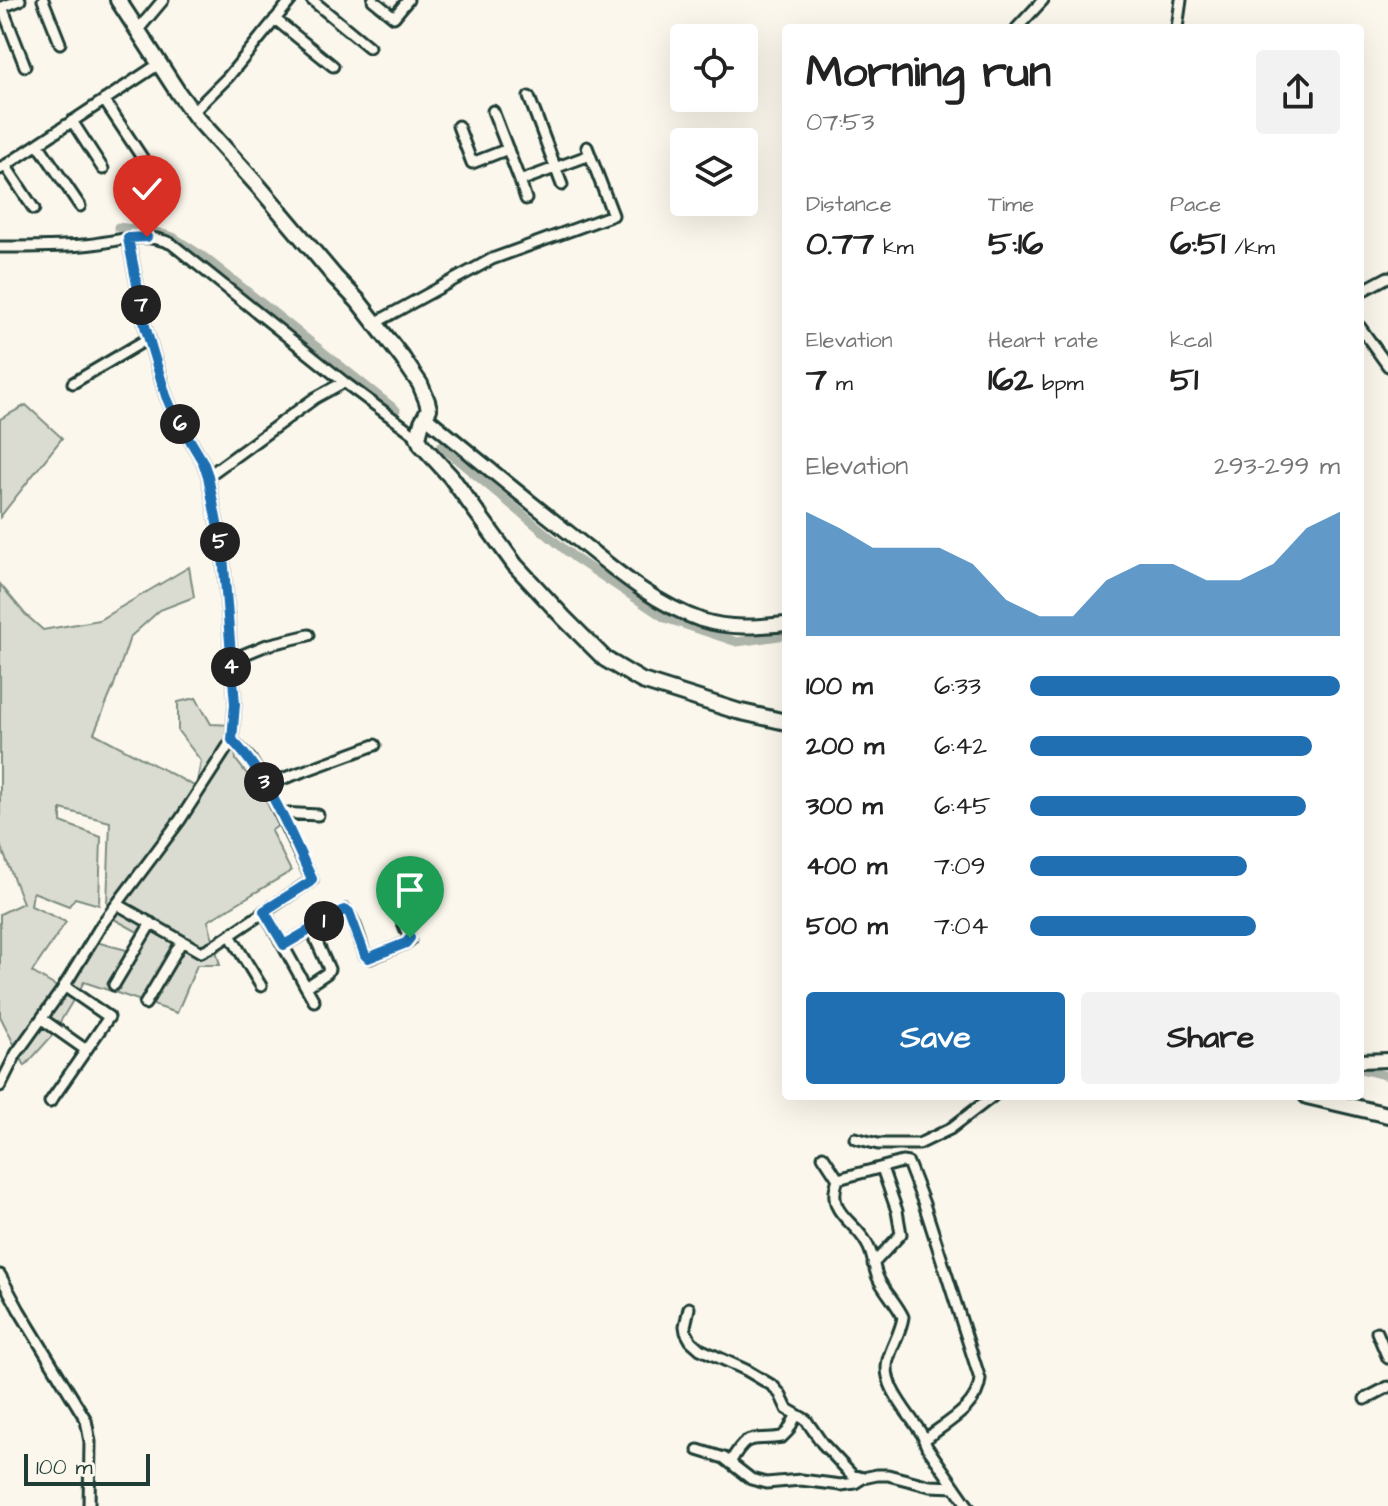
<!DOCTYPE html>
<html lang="en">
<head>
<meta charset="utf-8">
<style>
	:root { --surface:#fff; --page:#f2f2f2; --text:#222; --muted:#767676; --accent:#1f6fb2 }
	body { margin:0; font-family:"Architects Daughter",sans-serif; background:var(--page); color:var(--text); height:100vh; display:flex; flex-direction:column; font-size:30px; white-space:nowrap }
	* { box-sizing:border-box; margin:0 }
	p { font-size:26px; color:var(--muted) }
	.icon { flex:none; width:44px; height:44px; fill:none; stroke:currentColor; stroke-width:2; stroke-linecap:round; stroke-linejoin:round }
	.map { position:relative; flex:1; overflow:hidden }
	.panel { position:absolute; left:782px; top:24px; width:582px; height:1076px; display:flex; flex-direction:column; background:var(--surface); border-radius:8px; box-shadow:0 8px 32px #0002 }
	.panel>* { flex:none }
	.controls { position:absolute; left:670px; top:24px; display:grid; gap:16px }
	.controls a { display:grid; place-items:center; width:88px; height:88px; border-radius:8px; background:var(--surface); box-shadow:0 8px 32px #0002; font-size:40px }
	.scale { position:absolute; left:24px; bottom:20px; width:126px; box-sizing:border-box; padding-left:8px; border:4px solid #1f3d34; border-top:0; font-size:22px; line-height:28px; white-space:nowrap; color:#1f3d34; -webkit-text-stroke:6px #fbf7ec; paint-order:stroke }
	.pin { position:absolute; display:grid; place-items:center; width:68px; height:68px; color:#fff; margin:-82px -34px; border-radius:50% 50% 50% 0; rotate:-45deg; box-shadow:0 0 8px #0007 }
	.pin .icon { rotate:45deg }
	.km { position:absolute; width:40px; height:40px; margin:-20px; border-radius:50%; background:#222; color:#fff; font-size:22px; line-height:40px; text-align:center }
	.round { display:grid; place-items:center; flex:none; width:84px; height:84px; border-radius:8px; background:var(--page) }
	.headline { display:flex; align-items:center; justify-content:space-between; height:136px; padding:0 24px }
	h1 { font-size:44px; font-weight:800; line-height:60px }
	.figures { display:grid; grid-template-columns:repeat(3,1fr); gap:12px; height:136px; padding:8px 24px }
	.figures div { display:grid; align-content:center }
	.figures b { font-size:34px; font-weight:800 }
	.figures small { font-size:22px; font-weight:400 }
	.figures p { font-size:22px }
	.chart { height:224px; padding:16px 24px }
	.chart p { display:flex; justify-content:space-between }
	.chart svg { width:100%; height:144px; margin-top:8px; fill:var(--accent); opacity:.7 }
	.action { display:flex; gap:16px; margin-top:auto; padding:16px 24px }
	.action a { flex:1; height:92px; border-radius:8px; background:var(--accent); color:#fff; font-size:32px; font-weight:800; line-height:92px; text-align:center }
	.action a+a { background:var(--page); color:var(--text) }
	ul { padding:0 24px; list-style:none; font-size:26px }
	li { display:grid; grid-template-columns:128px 96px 1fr; align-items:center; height:60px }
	li i { height:20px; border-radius:10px; background:var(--accent) }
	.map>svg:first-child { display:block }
</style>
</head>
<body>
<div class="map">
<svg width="1388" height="1506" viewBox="0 0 1388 1506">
	<rect width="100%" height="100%" fill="#fbf7ec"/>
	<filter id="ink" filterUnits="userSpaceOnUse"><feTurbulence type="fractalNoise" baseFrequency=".0125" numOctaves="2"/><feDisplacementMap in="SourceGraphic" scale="16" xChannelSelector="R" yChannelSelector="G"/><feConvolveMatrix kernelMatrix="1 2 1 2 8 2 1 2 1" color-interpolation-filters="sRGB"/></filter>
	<g filter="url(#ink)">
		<!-- green -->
		<path fill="#dbdcd1" stroke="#7d8c82" stroke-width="2" fill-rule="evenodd" d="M26 405 62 438 0 517V419Z
			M189 567 194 597 160 610 130 637 113 688 94 733 196 787 201 761 178 731V702L196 698 211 724 233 725 236 760 284 821 271 831 291 871 208 921 220 965H197L177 1013 84 982 51 1037 25 1066 0 1016V914L23 903 0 844V584L25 614 43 630 99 620ZM61 809 110 822 107 905 103 913 147 937 138 953 92 941 62 990 32 972 66 922 31 906 33 892 69 906 75 898 99 905 101 837 61 822Z"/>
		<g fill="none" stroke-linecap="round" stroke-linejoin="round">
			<!-- canal -->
			<path stroke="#adb4aa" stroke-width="9" d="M118 227 156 232 173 237 204 257 396 410
				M441 446 575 558 665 618 737 642 786 635
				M1360 1069 1388 1076"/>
			<!-- street casing -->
			<g stroke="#1f3d34" stroke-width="15">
				<path id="street" d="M43 0 60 43
					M312 0 369 47
					M373 0 394 17 408 0
					M2 7 25 66
					M0 8 20 0
					M275 19 333 66
					M1017 28 1043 0
					M1177 28 1181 0
					M137 31 163 0
					M529 97 562 185
					M104 100 145 162
					M493 111 520 181 590 155
					M193 112 228 77 291 0
					M72 121 103 169
					M458 126 472 163 508 149
					M38 144 80 206
					M5 165 34 209
					M0 169 159 64
					M520 181 526 199
					M0 247C28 247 56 247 83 245 114 243 142 230 172 244L344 382 418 437
					M1360 292 1388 277
					M375 323 492 259 613 215 587 147
					M1360 327 1388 366
					M73 383 149 338
					M208 476 315 398 344 382
					M230 660 267 645 309 635
					M266 785 375 745
					M280 813 318 815
					M117 904 201 952 215 945 312 880 266 785 250 759 232 740
					M264 911 306 987 327 973 329 969 311 929
					M230 935 261 986
					M284 945 346 910C356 921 360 941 365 955L370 958 406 943 410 940 396 906
					M114 985 151 923
					M306 987 314 1001
					M145 1004 182 941
					M42 1019 86 1050
					M0 1086 16 1054 62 990 102 924 180 820 232 740 235 704 223 555 208 476 203 462 172 410 166 396 145 326 128 238
					M50 1102 109 1017 64 986
					M855 1138 878 1144H919L950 1129 993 1096
					M823 1156 838 1179 902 1162 908 1163 910 1168 924 1204 980 1379C978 1408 944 1424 924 1440L927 1447 968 1506
					M838 1179C825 1214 854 1219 867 1244 874 1255 873 1269 879 1280 886 1293 897 1304 903 1317 901 1332 892 1345 888 1360 881 1387 912 1416 925 1439
					M873 1264 901 1234 897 1211 882 1168
					M0 1275 19 1310 86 1420 90 1442 89 1506
					M689 1308 685 1326 686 1332 691 1341 700 1349 746 1370 773 1386 780 1394 787 1409 806 1420 822 1443 852 1475 863 1478 877 1475H888L930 1486 955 1487
					M1377 1332 1388 1358
					M1365 1399 1388 1387
					M698 1450 724 1458 751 1479 766 1483 801 1480 841 1485 855 1483 863 1478
					M730 1463C748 1430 751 1442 782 1437L788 1431 796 1416"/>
			</g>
			<!-- secondary casing -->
			<g stroke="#1f3d34" stroke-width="18">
				<path id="secondary" d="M426 417C473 456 521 495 569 533 611 566 650 602 701 620 730 629 756 627 786 624
					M1360 1061 1388 1060"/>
			</g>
			<!-- primary casing -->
			<g stroke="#1f3d34" stroke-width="20">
				<path id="primary" d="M118 0 179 94 197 118 260 188 335 277 358 301 403 359 420 384 427 401 429 409 422 422 418 437 421 444 451 477 515 565 564 618 605 659 642 681 737 711 786 722
					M1307 1096 1388 1115"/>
			</g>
			<!-- street -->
			<use href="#street" stroke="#fbf7ec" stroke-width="9"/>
			<!-- secondary -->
			<use href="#secondary" stroke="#fbf7ec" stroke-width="12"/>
			<!-- primary -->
			<use href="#primary" stroke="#fbf7ec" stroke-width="14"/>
		</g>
	</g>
	<g fill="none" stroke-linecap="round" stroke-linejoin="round" filter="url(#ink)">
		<!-- route casing -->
		<g stroke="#fff" stroke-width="16">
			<path id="route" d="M147 237 128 238 145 326 166 396 172 410 203 462 208 476 223 555 235 704 232 740C270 779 289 831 312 879L310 882 264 911 284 945 344 910 349 912 365 955 368 958 406 943 410 938"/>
		</g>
		<!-- route -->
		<use href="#route" stroke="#1f6fb2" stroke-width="10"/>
	</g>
</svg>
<div class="controls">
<a><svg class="icon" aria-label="locate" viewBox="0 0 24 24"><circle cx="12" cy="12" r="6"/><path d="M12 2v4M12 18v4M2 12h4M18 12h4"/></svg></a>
<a><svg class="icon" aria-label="layers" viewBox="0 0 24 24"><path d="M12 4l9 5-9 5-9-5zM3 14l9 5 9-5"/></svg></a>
</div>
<div class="scale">100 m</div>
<div class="pin" style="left:410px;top:938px;background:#1e9e55"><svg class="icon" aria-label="arrive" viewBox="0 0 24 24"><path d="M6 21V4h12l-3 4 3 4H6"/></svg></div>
<div class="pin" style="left:147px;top:237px;background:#d93025"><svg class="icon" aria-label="check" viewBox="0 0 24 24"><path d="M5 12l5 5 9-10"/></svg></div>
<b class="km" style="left:324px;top:921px">1</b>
<b class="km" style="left:264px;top:782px">3</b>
<b class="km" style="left:231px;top:667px">4</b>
<b class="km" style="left:220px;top:542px">5</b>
<b class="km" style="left:180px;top:424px">6</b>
<b class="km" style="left:141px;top:305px">7</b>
<section class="panel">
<div class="headline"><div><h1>Morning run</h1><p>07:53</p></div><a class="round"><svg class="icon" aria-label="share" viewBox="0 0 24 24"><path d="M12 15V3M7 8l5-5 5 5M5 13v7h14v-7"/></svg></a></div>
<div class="figures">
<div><p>Distance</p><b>0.77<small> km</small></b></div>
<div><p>Time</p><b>5:16</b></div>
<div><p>Pace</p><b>6:51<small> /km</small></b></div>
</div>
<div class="figures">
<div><p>Elevation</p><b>7<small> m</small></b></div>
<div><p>Heart rate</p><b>162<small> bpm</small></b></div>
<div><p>kcal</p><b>51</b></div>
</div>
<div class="chart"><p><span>Elevation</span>293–299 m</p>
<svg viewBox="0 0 160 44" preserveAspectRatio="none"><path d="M0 44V6L10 11L20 17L30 17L40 17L50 22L60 33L70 38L80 38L90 27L100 22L110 22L120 27L130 27L140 22L150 11L160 6V44z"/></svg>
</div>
<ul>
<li><b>100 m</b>6:33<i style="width:100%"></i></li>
<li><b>200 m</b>6:42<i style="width:91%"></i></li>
<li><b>300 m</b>6:45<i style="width:89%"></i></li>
<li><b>400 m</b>7:09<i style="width:70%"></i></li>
<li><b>500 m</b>7:04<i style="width:73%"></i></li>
</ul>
<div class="action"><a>Save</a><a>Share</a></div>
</section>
</div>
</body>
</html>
